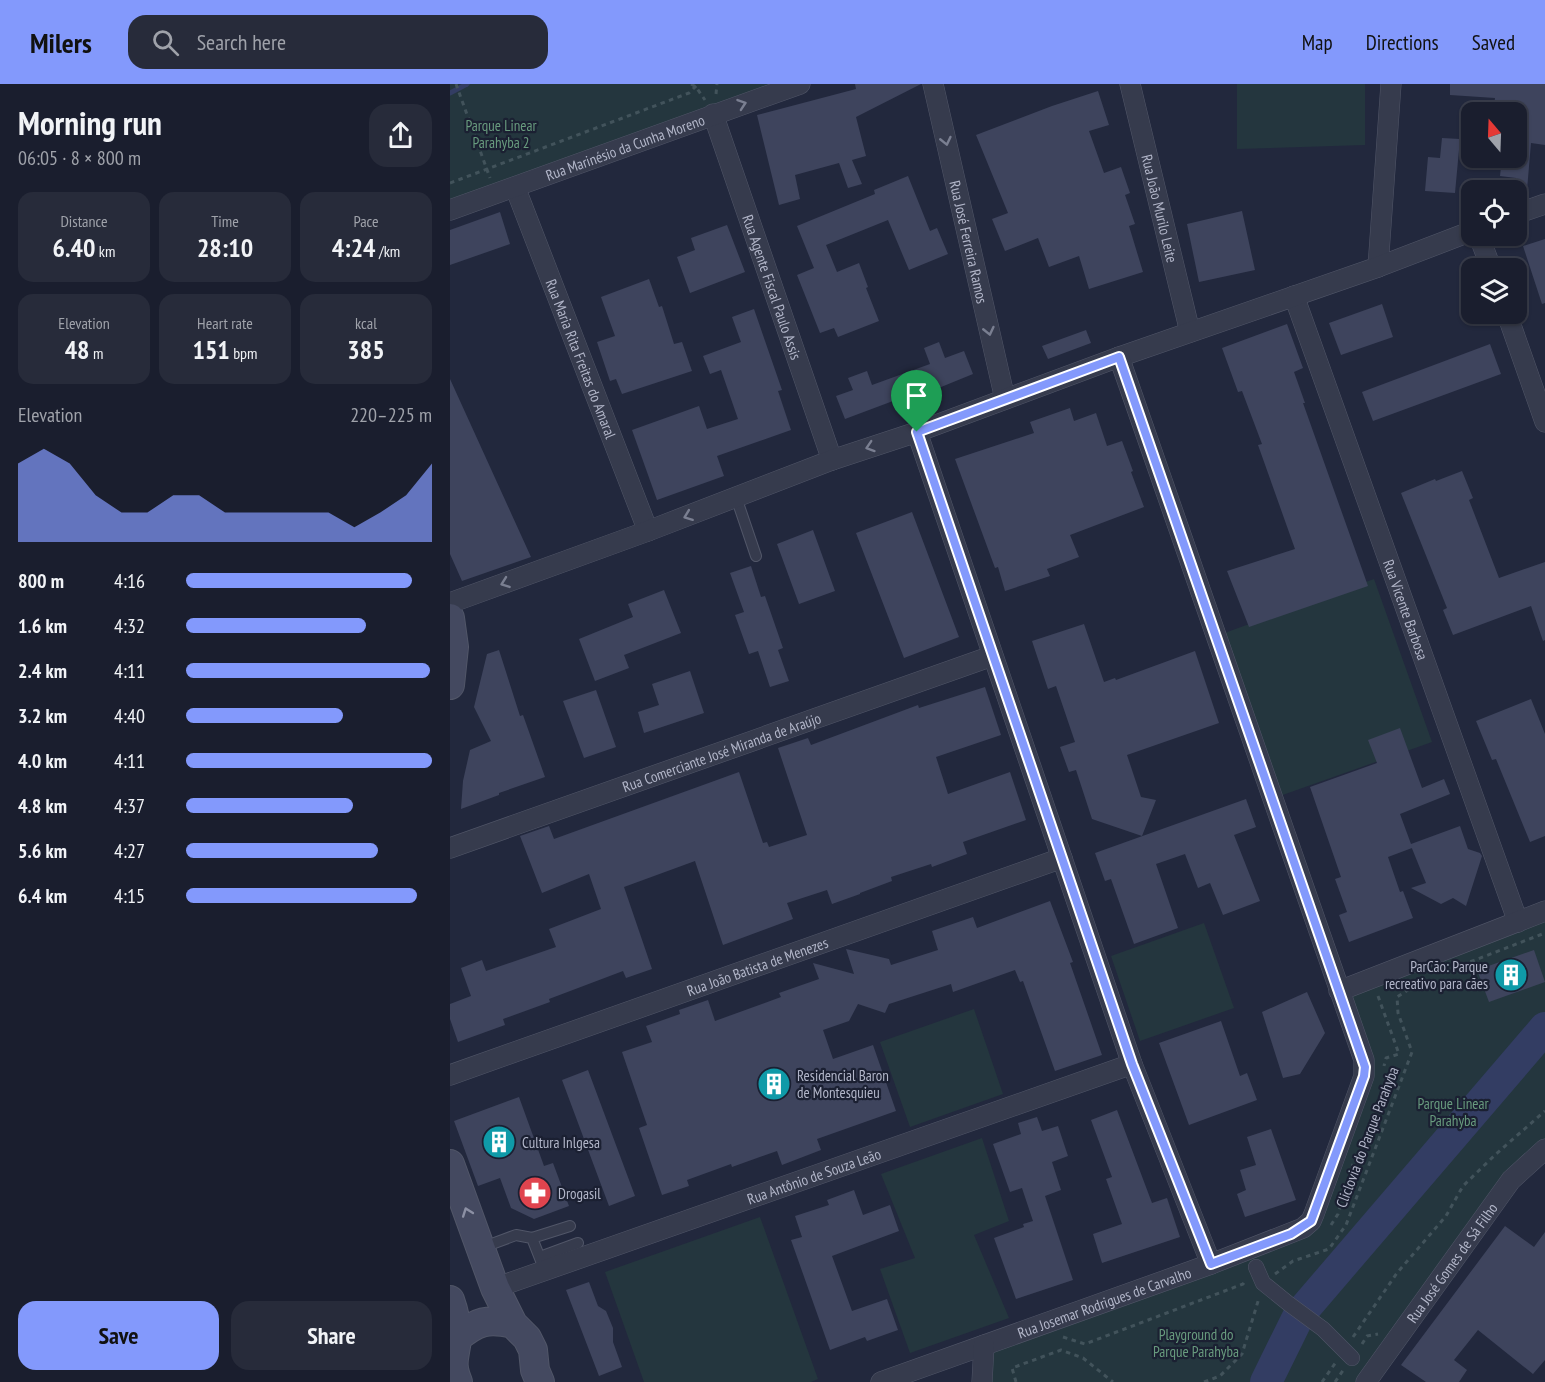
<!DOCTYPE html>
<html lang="en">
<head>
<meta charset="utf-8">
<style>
	:root { --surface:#1a1e2e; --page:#272b3a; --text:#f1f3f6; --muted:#9fa2aa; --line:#383c4a; --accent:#8399fc }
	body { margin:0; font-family:"PT Sans Narrow",sans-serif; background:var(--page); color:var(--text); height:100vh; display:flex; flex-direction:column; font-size:22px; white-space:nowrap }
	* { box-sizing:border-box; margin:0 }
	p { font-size:20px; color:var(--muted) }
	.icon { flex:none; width:33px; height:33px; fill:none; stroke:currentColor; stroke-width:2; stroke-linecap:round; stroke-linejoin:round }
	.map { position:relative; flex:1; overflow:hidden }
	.drawer { display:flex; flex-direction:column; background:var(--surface); width:450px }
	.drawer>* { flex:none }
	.needle { width:39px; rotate:341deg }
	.buttons { position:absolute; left:1011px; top:18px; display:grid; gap:12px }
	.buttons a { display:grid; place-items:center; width:66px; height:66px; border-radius:12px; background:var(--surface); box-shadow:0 2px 4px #0004,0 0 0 2px var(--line); font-size:30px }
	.pin { position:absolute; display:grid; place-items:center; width:51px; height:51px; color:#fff; margin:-62px -26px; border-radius:50% 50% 50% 0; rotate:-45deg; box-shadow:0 0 6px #0007 }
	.pin .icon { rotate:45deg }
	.round { display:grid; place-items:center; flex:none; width:63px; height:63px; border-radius:18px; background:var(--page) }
	.summary { display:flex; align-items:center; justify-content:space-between; height:102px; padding:0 18px }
	h1 { font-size:33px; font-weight:700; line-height:45px }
	.stats { display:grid; grid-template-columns:repeat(3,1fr); gap:9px; height:102px; padding:6px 18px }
	.stats div { display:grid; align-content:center; border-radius:15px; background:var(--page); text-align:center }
	.stats b { font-size:26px; font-weight:700 }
	.stats small { font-size:16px; font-weight:400 }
	.stats p { font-size:16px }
	.chart { height:168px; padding:12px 18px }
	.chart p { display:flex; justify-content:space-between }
	.chart svg { width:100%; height:108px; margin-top:6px; fill:var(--accent); opacity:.7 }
	.cta { display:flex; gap:12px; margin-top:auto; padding:12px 18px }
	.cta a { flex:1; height:69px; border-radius:18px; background:var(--accent); color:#111; font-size:24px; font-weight:700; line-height:69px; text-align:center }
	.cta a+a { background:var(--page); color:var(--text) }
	ul { padding:0 18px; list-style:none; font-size:20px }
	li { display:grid; grid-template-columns:96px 72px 1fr; align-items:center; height:45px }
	li i { height:15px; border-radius:8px; background:var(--accent) }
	header { display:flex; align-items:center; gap:36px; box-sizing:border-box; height:84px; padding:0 30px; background:var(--accent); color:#111 }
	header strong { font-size:28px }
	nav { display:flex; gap:33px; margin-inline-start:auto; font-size:21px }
	.search { width:420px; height:54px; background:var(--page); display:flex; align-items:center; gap:15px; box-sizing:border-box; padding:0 21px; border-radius:18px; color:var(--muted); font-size:22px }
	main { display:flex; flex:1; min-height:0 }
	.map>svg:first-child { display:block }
</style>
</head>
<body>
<header>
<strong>Milers</strong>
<div class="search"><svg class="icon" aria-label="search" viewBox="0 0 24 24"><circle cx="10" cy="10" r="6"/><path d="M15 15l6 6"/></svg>Search here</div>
<nav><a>Map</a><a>Directions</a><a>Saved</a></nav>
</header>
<main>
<section class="drawer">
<div class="summary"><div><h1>Morning run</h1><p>06:05 · 8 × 800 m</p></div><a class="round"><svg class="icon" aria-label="share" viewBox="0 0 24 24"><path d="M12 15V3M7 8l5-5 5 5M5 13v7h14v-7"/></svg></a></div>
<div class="stats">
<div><p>Distance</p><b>6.40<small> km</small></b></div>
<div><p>Time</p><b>28:10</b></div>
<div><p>Pace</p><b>4:24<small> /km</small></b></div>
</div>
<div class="stats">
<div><p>Elevation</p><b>48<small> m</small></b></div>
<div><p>Heart rate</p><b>151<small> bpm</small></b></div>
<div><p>kcal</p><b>385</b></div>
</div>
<div class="chart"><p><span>Elevation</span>220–225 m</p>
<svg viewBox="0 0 160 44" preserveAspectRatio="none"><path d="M0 44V12L10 6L20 12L30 25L40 32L50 32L60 25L70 25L80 32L90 32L100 32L110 32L120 32L130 38L140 32L150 25L160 12V44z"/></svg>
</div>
<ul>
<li><b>800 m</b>4:16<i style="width:92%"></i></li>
<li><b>1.6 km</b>4:32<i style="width:73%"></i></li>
<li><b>2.4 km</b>4:11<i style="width:99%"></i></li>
<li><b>3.2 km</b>4:40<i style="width:64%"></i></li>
<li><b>4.0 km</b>4:11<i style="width:100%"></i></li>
<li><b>4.8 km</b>4:37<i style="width:68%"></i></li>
<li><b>5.6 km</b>4:27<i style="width:78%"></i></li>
<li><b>6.4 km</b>4:15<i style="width:94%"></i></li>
</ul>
<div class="cta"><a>Save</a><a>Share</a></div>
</section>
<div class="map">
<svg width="1095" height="1298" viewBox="0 0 1095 1298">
	<rect width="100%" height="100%" fill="#22283d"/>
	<!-- green -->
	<path fill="#24363e" d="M0 0H336L0 121Z
		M787 0H915V61L787 65Z
		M924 495 982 658 827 713 769 551Z
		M1095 819V1071L1066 1094 917 1298H535L537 1258 866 1141 921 982 892 899Z
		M754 839 784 924 690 957 661 872Z
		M524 925 553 1010 460 1043 430 958Z
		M532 1054 559 1137 524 1151 559 1234 460 1269 430 1185 465 1174 431 1090Z
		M310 1133 368 1295 361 1298H194L155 1188Z"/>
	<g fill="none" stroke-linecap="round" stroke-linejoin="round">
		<!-- stream -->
		<path stroke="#333d63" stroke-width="5" d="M0 9 17 0"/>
		<!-- river -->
		<path stroke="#333d63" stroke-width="32" d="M816 1298 849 1231 1095 944"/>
	</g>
	<!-- building -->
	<path fill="#3e445d" d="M405 0H471L406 33 416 72 402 76 412 100 398 104 389 79 345 91 350 115 329 121 307 31 406 5Z
		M1000 0H1095V61L1081 59 1077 106H1066V94L1050 92 1052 74H1066V28H1043L1045 14 1000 11Z
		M648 7 659 41 639 47 654 89 671 83 680 109 675 111 685 140 679 142 693 188 639 205 629 172 599 183 588 154 555 167 542 135 558 129 526 51 602 22Z
		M992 54 1010 55 1005 109 975 107 978 73 990 74Z
		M458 92 480 147 487 144 498 170 459 186 438 136 376 161 387 188 409 179 418 203 416 204 429 237 388 253 384 244 370 249 347 191 364 184 347 142 425 110 424 106Z
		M792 127 805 186 749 198 737 140Z
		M50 128 60 160 0 181V146Z
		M277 141 295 188 240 209 227 173 245 166 241 154Z
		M1095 155V219L1092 220 1073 162Z
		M199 195 209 223 212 222 224 260 232 258 242 287 172 310 166 295 160 297 147 258 165 252 151 213Z
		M932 220 943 253 891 271 879 239Z
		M304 225 332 306 328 307 341 346 267 372 274 392 207 416 182 346 249 322 257 345 288 335 271 286 260 290 253 272 291 258 282 233Z
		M837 240 853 284 844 288 855 319H853L918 502 799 543 777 487 845 465 808 361 812 360 792 307 788 308 772 264Z
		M636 246 641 259 598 275 592 262Z
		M489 258 495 274 514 267 523 290 469 312 467 308 395 335 386 312 403 306 398 294 417 287 422 301 480 280 474 264Z
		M1040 260 1051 290 923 337 912 308Z
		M0 295 81 473 12 497 0 470Z
		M620 324 624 337 646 329 657 362 672 357 683 387 681 388 694 423 620 451 629 473 597 485 600 492 555 507 548 483 545 484 505 375 584 349 580 338Z
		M1012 387 1023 414 1019 416 1049 494 1095 478V556L1093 557 1081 522 1003 551 993 526 997 524 951 409 985 395 986 397Z
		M462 428 509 553 454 574 406 449Z
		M363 446 385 507 349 520 327 460Z
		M301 482 311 513 315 512 333 564 328 566 339 597 320 603 308 567 299 570 285 531 294 528 280 489Z
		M214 506 231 549 174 571 179 584 145 597 129 555 183 533 178 520Z
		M634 540 654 598 665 594 666 596 745 567 769 639 677 671 691 713 706 716 692 752 642 735 626 686 619 688 610 663 625 658 606 602 598 605 582 557Z
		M49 566 70 632 73 631 95 693 49 709V711L11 725 13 697 20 666 41 657 24 623 37 570Z
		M240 587 254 629 194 649 188 628 209 621 202 600Z
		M535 603 551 651 486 673 498 710 560 688 576 736 513 758 517 770 482 783 481 780 441 793 442 797 410 809V810L382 820 377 806 337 819 343 835 273 861 245 777 174 803 202 885 176 894 173 887 99 915 100 918 53 935 55 941 8 958 0 935V920L21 912 11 884 32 876 36 887 106 863 99 845 151 825 139 790 92 809 70 752 99 742 104 755 289 688 313 759 317 758 319 763 357 751 328 664 358 654 361 661 468 621 469 624Z
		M146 606 166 663 134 674 113 617Z
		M1081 615 1095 650V752L1080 758 1046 675 1042 676 1026 637Z
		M950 644 972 704 994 695 1000 710 950 730 961 760 1010 742 1018 765 1030 769 1032 772 1016 822 1003 814 991 820 961 804 976 799 961 762 962 764 938 773 950 808 953 807 963 834 899 858 889 831 897 828 885 795 891 793 860 703 927 679 918 656Z
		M796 715 806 743 784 751 810 817 773 831 760 799 748 804 735 770 706 780 728 844 684 860 661 795 655 797 645 769Z
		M600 817 623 878 620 879 652 971 605 987 573 897 570 898 565 886 503 908 501 900 439 920 435 929 408 920 399 937 373 946 383 975 423 961 446 1027 367 1055 371 1066 332 1081 327 1067 282 1083 281 1080 237 1096 239 1102 212 1111 189 1044 197 1041 172 968 202 958 196 942 230 930 229 926 258 916 265 937 331 913 329 909 369 895 363 879 404 890 396 865 439 875 441 881 488 866 482 847 523 833 527 844Z
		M1084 866 1095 898 1039 918 1027 886Z
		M857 908 875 949 850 990 833 994 812 928Z
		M771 937 790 992 797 989 807 1016 739 1041 709 959Z
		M138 986 185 1112 159 1122 112 996Z
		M69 1013 94 1082 103 1079 119 1122 84 1135 61 1124 50 1094 28 1102 4 1037Z
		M667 1026 702 1119 717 1114 730 1153 652 1179 643 1150 672 1140 656 1095 662 1093 641 1036Z
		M587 1033 592 1047 608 1042 618 1072 602 1078 611 1106 595 1112 623 1196 566 1215 544 1154 574 1143 573 1140 583 1137 572 1104 560 1108 543 1060 571 1050 568 1039Z
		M821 1045 846 1116 795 1133 787 1110 796 1106 790 1086 806 1081 797 1053Z
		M404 1106 413 1131 440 1121 449 1147 382 1172 402 1227 437 1215 448 1246 417 1257 415 1253 380 1266 341 1156 352 1153 345 1132 379 1121 377 1116Z
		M1055 1142 1084 1163 1095 1148V1276L1083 1290 1028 1246 1004 1276 1017 1286 1009 1298H976L951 1281Z
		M139 1198 148 1222 156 1227 163 1244V1258L172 1283 149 1292 116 1206Z"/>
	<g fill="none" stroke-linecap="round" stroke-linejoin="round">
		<!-- service casing -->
		<g stroke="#515668" stroke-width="12">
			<path id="service" d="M286 413 306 472
				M82 1154 120 1142
				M31 1164 66 1151 82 1154 95 1187
				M90 1173 128 1159"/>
		</g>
		<!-- pedestrian casing -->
		<g stroke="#515668" stroke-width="16">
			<path id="pedestrian" d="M806 1183 813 1199 839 1220 873 1245 902 1274"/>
		</g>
		<!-- minor casing -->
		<g stroke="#515668" stroke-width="21">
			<g id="minor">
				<path id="s1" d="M483 0 555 315"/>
				<path id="s2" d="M680 0 740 248"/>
				<path id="s3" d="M263 30 382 376"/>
				<path id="s4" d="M65 103 198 447"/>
				<path id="s5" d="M0 126 350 0"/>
				<path d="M1066 130 1095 120"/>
				<path d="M1029 152 1041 184"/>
				<path d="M928 183 941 0"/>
				<path id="s6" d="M844 212 1068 838"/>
				<path d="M1057 230 1095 338"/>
				<path d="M467 348 682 980 761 1180"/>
				<path d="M0 519 198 447 382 376 467 348 669 273 928 183 1022 147"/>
				<path id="s7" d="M0 764 542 572"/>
				<path d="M889 907 1095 827"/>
				<path id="s8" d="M0 991 612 774"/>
				<path id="s9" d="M45 1204 682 980"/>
				<path id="s10" d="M431 1298 761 1180 853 1144 861 1137 864 1130 914 992V976L669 273"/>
				<path d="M532 1298 534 1261"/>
				<path id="s11" d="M916 1298 1061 1096 1095 1065"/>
			</g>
		</g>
		<!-- secondary casing -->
		<g stroke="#515668" stroke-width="30">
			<path id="secondary" d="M0 534 4 563 0 601
				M0 1080 45 1204 63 1240 77 1254 83 1266 85 1286 90 1298
				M0 1216C4 1227 8 1244 7 1255 5 1274 0 1279 8 1298
				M7 1254C27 1237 38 1234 63 1240"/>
		</g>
		<!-- path -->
		<path stroke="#42535b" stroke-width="3" stroke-dasharray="4.5 4.5" stroke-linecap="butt" d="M6 0 40 94
			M241 0 246 3 255 16
			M266 10 267 0
			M0 99 239 9 248 0
			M1012 881 1095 849
			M928 912 949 970 936 974 934 982
			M881 1141 888 1130 903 1080
			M825 1190 843 1177 879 1165 896 1141 962 968 948 929 947 913 977 894
			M613 1253 635 1260 793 1200 796 1196
			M903 1253 947 1189 996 1132 1013 1102 1046 1070 1095 1027
			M912 1260 917 1252 928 1250
			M566 1298 562 1284 611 1266 633 1274 663 1298
			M754 1298 770 1292 792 1270 809 1214
			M872 1298 886 1278
			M885 1298 894 1285"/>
		<!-- service -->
		<use href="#service" stroke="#363b4d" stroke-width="10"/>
		<!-- pedestrian -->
		<use href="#pedestrian" stroke="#363b4d" stroke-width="15"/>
		<!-- minor -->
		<use href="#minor" stroke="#363b4d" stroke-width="20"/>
		<!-- secondary -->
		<use href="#secondary" stroke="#444960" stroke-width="28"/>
	</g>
	<!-- one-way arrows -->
	<defs><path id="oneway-chevron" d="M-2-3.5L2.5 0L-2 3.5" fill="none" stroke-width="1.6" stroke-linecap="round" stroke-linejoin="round" transform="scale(1.5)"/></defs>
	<g stroke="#7a7f91">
		<use href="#oneway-chevron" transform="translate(292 20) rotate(-19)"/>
		<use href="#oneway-chevron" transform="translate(496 57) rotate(77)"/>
		<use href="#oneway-chevron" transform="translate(539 247) rotate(77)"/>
		<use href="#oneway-chevron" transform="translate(420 363) rotate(162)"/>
		<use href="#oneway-chevron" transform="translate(238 432) rotate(159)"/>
		<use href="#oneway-chevron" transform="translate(55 499) rotate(160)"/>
	</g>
	<use stroke="#8c90a4" href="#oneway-chevron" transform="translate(17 1128) rotate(-110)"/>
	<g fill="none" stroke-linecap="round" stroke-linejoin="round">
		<!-- route casing -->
		<g stroke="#fff" stroke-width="12">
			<path id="route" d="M669 273 915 983 914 992 861 1137 841 1150 761 1180 682 980 467 348Z"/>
		</g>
		<!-- route -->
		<use href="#route" stroke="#8399fc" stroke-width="8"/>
	</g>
	<!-- icons -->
	<defs>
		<g id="building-disc" transform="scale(1.725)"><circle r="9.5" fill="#0f9aa8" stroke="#1b2032"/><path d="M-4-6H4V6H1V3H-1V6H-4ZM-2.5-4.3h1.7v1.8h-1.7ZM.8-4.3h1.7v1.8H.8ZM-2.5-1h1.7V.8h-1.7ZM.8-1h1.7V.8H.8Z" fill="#fff"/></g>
		<g id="pharmacy-disc" transform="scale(1.725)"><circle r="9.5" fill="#e0444e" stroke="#1b2032"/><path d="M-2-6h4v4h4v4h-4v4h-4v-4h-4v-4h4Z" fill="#fff"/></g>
	</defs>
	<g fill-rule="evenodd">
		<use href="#building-disc" x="1061" y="891"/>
		<use href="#building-disc" x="324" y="1000"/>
		<use href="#building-disc" x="49" y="1058"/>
		<use href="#pharmacy-disc" x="85" y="1109"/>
	</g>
	<g text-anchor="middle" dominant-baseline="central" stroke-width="4.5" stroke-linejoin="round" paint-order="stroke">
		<!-- park labels -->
		<g font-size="15" fill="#689b7e" stroke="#1b2032">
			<text x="51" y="41">Parque Linear<tspan x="51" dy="17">Parahyba 2</tspan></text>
			<text x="1003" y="1019">Parque Linear<tspan x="1003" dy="17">Parahyba</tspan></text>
			<text x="746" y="1250">Playground do<tspan x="746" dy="17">Parque Parahyba</tspan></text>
		</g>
		<!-- street labels -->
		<g font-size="15" fill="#b2b6c9" stroke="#1b2032">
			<text stroke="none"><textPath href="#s5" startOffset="186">Rua Marinésio da Cunha Moreno</textPath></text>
			<text stroke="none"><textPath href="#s2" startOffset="128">Rua João Murilo Leite</textPath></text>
			<text stroke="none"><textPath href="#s1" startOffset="162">Rua José Ferreira Ramos</textPath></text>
			<text stroke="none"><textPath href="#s3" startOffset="183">Rua Agente Fiscal Paulo Assis</textPath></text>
			<text stroke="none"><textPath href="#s4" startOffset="184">Rua Maria Rita Freitas do Amaral</textPath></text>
			<text stroke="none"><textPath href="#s6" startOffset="333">Rua Vicente Barbosa</textPath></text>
			<text stroke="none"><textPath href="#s7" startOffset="288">Rua Comerciante José Miranda de Araújo</textPath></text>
			<text stroke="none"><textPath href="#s8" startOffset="326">Rua João Batista de Menezes</textPath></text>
			<text transform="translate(917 1053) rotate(-69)">Cliclovia do Parque Parahyba</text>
			<text stroke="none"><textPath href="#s9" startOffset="338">Rua Antônio de Souza Leão</textPath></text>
			<text stroke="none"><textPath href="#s11" startOffset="147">Rua José Gomes de Sá Filho</textPath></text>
			<text stroke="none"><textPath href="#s10" startOffset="237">Rua Josemar Rodrigues de Carvalho</textPath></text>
		</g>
		<!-- poi labels -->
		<g font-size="15" fill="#b2b6c9" stroke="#1b2032" text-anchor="start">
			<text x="1038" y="882" text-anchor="end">ParCão: Parque<tspan x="1038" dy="17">recreativo para cães</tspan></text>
			<text x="347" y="991">Residencial Baron<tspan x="347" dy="17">de Montesquieu</tspan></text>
			<text x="72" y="1058">Cultura Inlgesa</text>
			<text x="108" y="1109">Drogasil</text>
		</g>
	</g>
</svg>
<div class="buttons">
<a><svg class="needle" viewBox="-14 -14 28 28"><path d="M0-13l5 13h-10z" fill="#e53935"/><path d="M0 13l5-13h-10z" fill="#9fa2aa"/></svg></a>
<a><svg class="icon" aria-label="locate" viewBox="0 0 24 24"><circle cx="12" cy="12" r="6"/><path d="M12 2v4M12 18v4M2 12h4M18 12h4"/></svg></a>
<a><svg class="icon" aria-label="layers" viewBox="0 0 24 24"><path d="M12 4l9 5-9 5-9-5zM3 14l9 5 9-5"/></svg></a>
</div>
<div class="pin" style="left:467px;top:348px;background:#1e9e55"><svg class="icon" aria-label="arrive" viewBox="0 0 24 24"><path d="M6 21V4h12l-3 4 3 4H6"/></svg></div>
</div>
</main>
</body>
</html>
